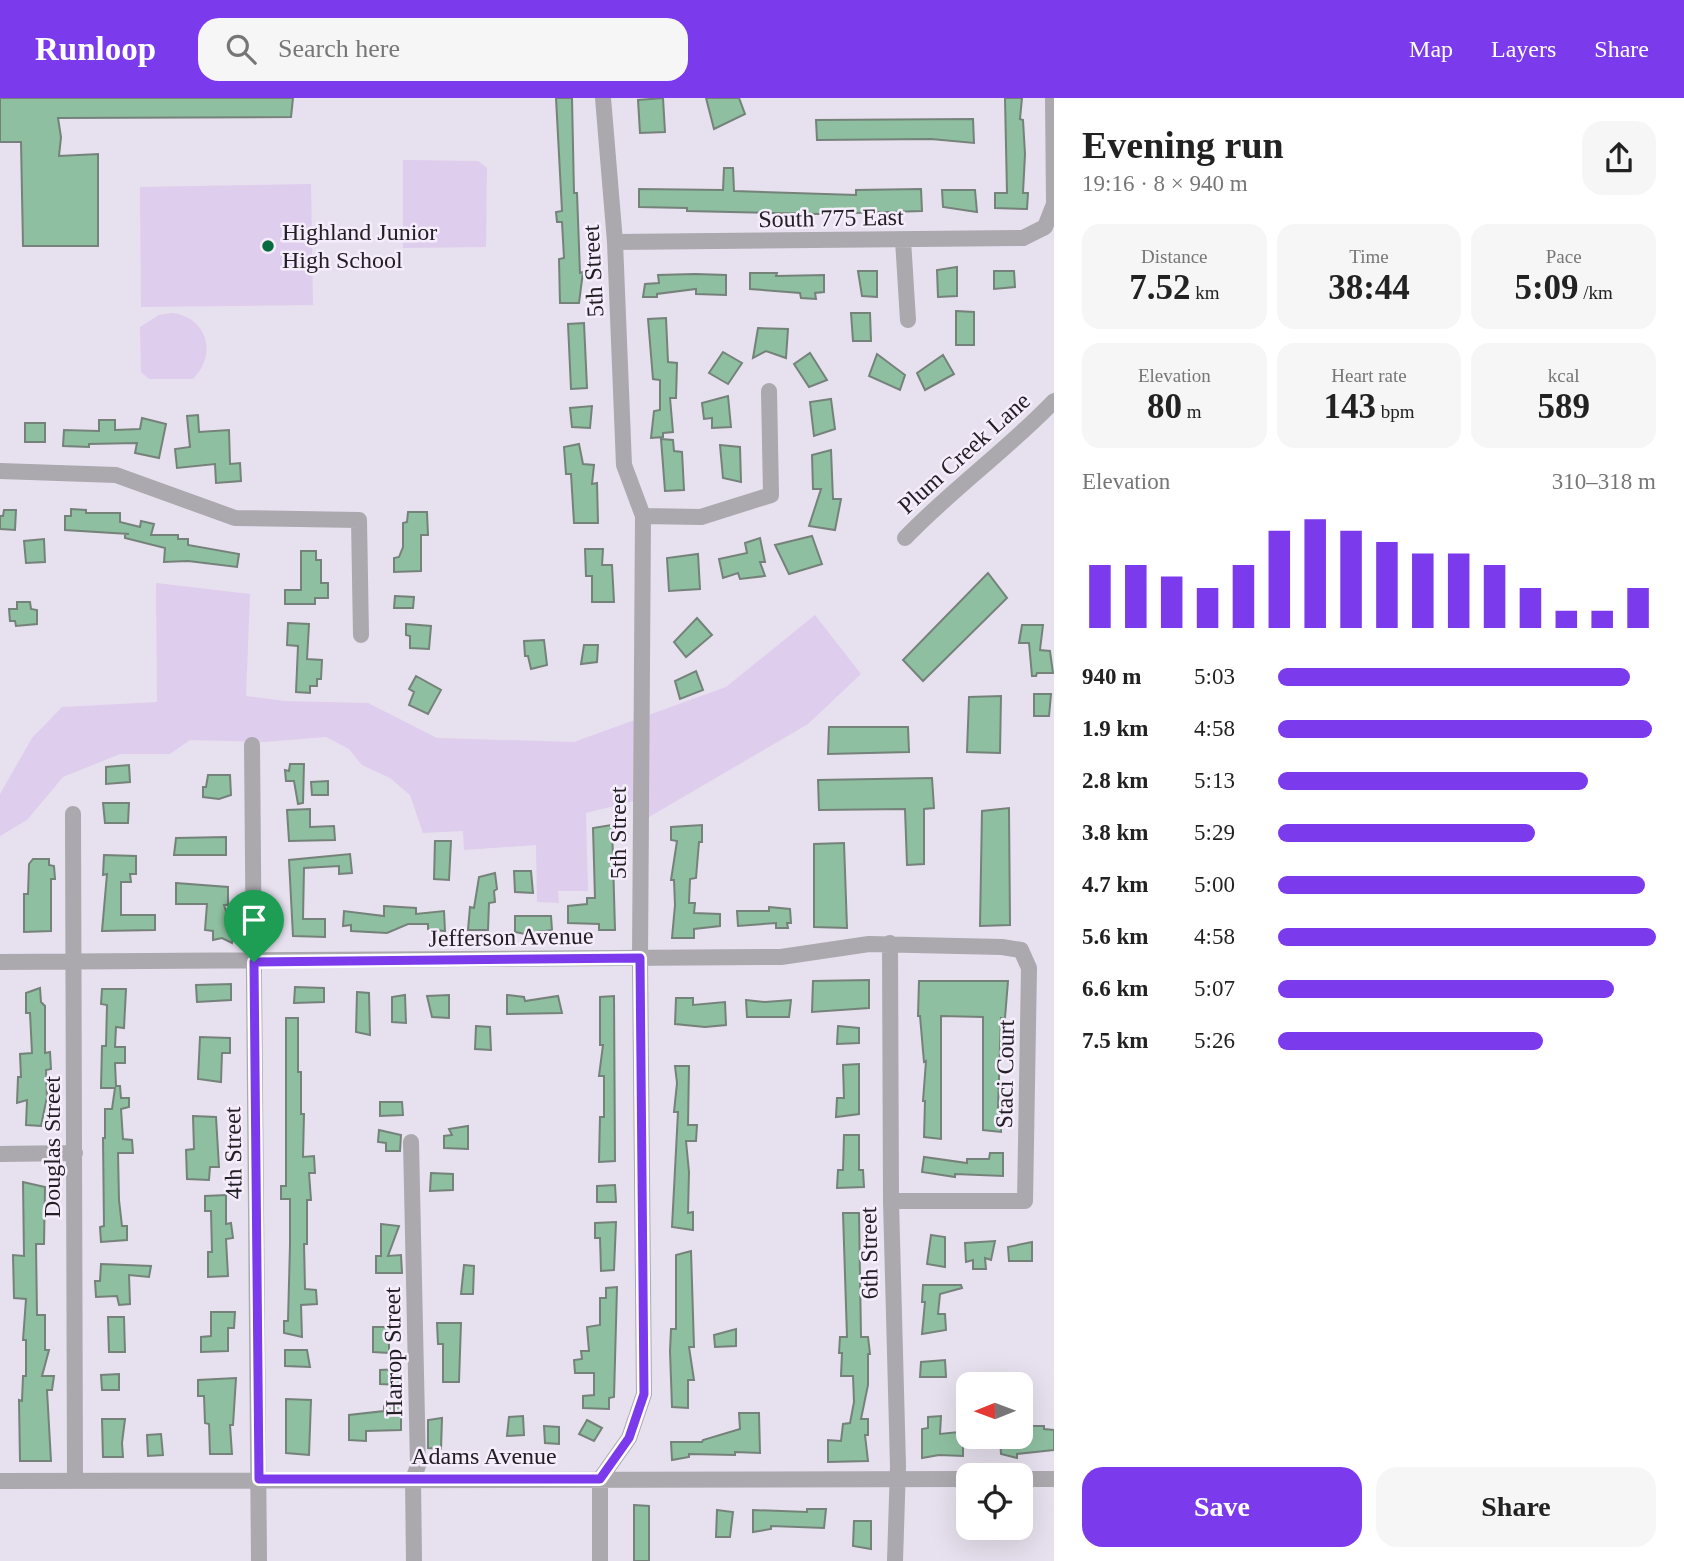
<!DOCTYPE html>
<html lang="en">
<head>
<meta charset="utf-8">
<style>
	:root { --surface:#fff; --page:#f6f6f6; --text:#222; --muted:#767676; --accent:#7c3aed }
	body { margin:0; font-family:"Times New Roman",serif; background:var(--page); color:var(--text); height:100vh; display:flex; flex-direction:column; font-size:26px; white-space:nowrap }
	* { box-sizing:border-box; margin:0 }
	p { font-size:23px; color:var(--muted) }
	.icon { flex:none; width:38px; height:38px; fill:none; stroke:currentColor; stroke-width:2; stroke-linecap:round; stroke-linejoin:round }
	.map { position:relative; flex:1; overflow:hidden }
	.drawer { display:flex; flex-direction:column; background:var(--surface); width:630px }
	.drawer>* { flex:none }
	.needle { width:46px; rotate:269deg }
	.buttons { position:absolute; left:956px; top:1274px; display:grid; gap:14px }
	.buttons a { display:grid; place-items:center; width:77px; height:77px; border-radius:14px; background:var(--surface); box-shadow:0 7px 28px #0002; font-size:35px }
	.pin { position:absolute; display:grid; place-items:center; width:60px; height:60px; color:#fff; margin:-72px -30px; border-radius:50% 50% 50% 0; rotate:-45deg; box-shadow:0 0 7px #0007 }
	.pin .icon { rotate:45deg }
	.round { display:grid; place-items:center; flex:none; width:74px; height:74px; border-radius:21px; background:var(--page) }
	.headline { display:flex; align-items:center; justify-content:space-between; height:119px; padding:0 28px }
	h1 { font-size:38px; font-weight:600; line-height:52px }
	.metrics { display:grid; grid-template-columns:repeat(3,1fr); gap:10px; height:119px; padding:7px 28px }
	.metrics div { display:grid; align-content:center; border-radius:18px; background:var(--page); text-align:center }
	.metrics b { font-size:35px; font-weight:600 }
	.metrics small { font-size:19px; font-weight:400 }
	.metrics p { font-size:19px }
	.chart { height:196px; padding:14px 28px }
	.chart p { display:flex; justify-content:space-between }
	.chart svg { width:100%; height:126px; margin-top:7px; stroke:var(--accent); stroke-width:6 }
	.cta { display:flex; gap:14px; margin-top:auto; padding:14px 28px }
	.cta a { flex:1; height:80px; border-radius:21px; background:var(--accent); color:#fff; font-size:28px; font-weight:600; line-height:80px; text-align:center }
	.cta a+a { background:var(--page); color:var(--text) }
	ul { padding:0 28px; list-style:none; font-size:23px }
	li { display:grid; grid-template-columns:112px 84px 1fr; align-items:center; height:52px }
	li i { height:18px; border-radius:9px; background:var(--accent) }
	header { display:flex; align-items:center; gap:42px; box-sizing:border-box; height:98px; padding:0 35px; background:var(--accent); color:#fff }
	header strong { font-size:33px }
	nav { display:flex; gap:38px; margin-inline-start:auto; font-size:24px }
	.search { width:490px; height:63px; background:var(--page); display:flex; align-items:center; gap:18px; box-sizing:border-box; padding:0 24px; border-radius:21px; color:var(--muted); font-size:26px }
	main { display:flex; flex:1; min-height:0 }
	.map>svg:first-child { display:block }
</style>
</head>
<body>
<header>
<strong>Runloop</strong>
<div class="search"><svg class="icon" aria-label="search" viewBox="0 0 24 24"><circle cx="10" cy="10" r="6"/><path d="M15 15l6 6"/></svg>Search here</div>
<nav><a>Map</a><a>Layers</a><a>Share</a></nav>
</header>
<main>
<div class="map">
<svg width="1054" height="1463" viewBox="0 0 1054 1463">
	<rect width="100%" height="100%" fill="#e7e0ee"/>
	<!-- green -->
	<path fill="#decded" d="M403 62 478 63 487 70 486 149 403 150Z
		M311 86 313 207 141 209 140 89Z
		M172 215C207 219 218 256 193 281H149L141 274 140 229 159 217Z
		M156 485 250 496 246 598 285 603 368 605 437 640 574 644 726 589 815 517 861 576 808 626 649 719 638 702 586 715 588 793H558L559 805 537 804 536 747 464 752 463 733 423 735 410 697 390 680 362 667 349 651 326 639 264 644 190 642 170 656H120L63 679 27 722 0 738V696L32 640 62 609 157 604Z"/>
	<!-- building -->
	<path fill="#8ebfa0" stroke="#75827a" stroke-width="2" d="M0 0H293L291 19 58 20 61 39 59 58 98 56V148H23L21 44H0Z
		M556 0H572L574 95H577L580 175 583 174 579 205H560L559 161 564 160 562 124H557L556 114 562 113Z
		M663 0 665 34 640 35 638 2Z
		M706 0H739L745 16 714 31Z
		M1005 0H1022L1020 21 1023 22 1025 56 1023 95H1028L1027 111 995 110V95H1007Z
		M973 21 974 45 931 41 817 42 816 22Z
		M724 70H733L734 93 856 97V92L921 91 922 113 819 116 687 113V110L639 109V91L723 92Z
		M942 92H975L977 114 943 109Z
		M957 169V198L938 199 937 172Z
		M858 173H877V199L862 198Z
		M994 173H1014L1015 189 994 191Z
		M750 175H777L776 178 824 177V194L815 195 816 201 801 200 800 195 750 191Z
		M695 176 726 177V197L696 196V191L657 196V199H643L645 186 659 185 658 177Z
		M956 213 974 214V247H956Z
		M851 215H870L871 243H853Z
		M666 220 668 264 677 265 676 300H670L673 334 663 335V339L651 340 654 313 660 312V282L653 281 648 221Z
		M584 225 587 290 571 291 568 226Z
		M758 230 788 231 786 260 766 253 753 260Z
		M723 254 742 265 728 286 709 275Z
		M810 255 827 282 809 289 794 266Z
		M877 256 905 277 900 292 869 278Z
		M943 257 954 276 925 292 917 275Z
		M728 298 731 329 712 330V320L704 321 702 305Z
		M831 301 835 331 814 338 810 304Z
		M592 308 590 330 572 329 570 310Z
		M198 317 199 334 229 332 230 366 240 365 241 383 216 385 215 366 177 370 175 351 190 349 187 318Z
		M142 320 166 326 159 360 135 355 137 345 89 346V349L63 348 64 332 99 333V322H115V332L140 331Z
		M25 325H45V344H25Z
		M661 341 673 342 674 353 682 354 684 392 665 393Z
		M579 346 583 366 594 367 592 386 597 385 598 425H574L571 376H566L564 349Z
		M720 347 740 349 741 384 723 380Z
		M831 352 833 401H841L835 432 809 428 821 391H813L812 357Z
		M71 411 86 412V415H120V424L140 429 141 423 154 426 151 437H178V441H188V447L239 456 237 469 188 463 164 464 165 450 125 440V436H129L65 432V418H71Z
		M4 412H16L15 432 0 431V418H3Z
		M408 414H427L428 437H421V473L394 474V460L399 459 403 449V425L407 424Z
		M812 438 822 466 789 476 775 447Z
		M760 440 765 464H760L765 478 740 481 738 475 723 480 719 461 747 455 745 445Z
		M44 441 45 464 26 465 24 443Z
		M585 451H603L602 467H612L614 504H592V478H586Z
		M301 453H316V462H321V485H328V500H315V506H285V492H301Z
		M698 456 700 491 669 493 667 460Z
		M988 475 1007 500 923 583 903 562Z
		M395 498 414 499 413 510H394Z
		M17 504H30L31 511 37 512V526L16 528 15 523H10L9 511H17Z
		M697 520 712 537 686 559 674 544Z
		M288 525 309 526 307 561 322 562 321 581H317V588H310V595L296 594 298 548 287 547Z
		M406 526 431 528 429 551 410 550V538L406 537Z
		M1022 527H1043L1040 552 1050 553 1053 575H1037L1036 578H1032L1029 545H1019Z
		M544 542 547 567 531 571 528 558H525L524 543Z
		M584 547H598L597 564 581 566Z
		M696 573 703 592 680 601 675 583Z
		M416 578 441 592 428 616 409 607 414 594 409 591Z
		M1034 596H1051L1049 618H1034Z
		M1001 598 1000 655 967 654 969 599Z
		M829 629H908L909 654 828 656Z
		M290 666H304L303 705 298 706 294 683H286L285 672 289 673Z
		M129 667 130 684 106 686V669Z
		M208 677H230L231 697 219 701 203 699V689H206Z
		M932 680 934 710 924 711V766L907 767 905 711 819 712 818 682Z
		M328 683V697H312L311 684Z
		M103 705H129L128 725H105Z
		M1009 710 1010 827 980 828 982 713Z
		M310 711V729L334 728 335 742 289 743 287 712Z
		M612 727 615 832H599V826L568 825V808L587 806V800H595L593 730Z
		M702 727V744H699L696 780 690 781 689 805H695L694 815 720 816V828L694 831V840H672L675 807 674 782H671L677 743 671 742V729Z
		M226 739V757H174L176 740Z
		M435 743H451L449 782 434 781Z
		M844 745 847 830 814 829V746Z
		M350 756 352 775 339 776V768L304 770 303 821H325V839L293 838 289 762Z
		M104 757 136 758V776H130L131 784H121V817H155V832L102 833 107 776 103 777Z
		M33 761H49V767L54 768 55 781H51V833L24 834V796H28L29 766Z
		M514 773H531L533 795 515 794Z
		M495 775 497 791 494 793 495 804 489 805 488 832H468L470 809 474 810 479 779Z
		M176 785 228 789V807H224L233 836 232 845 222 840 213 842V833L205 832 207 806H176Z
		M384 808 416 810V816L444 813 445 833 428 831V826H408L387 835 351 833V827L343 828 344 813 384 818Z
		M769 809 790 811 791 825H787L788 830H776V825L738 828 737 813H769Z
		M515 818H551L552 832 525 836 515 834Z
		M869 882V910L812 914 813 883Z
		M919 883H1008L1005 920H1001L998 1009H1001V1034L983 1032V919L941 918V1041L924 1039 925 1003H923L926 963 924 964 920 918H918Z
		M231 886V902L197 904 196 887Z
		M295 889 324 890V904L294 905Z
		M40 890 41 904 45 908V955L50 954 51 971 46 972 47 999 41 1028 26 1027 27 1002 17 1005 18 979H21L20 956 32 955 30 915H26V895Z
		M102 891H126L124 930 116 929 115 949H125V965H115L116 988H120L121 1000H129V1009L121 1011 123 1041 132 1042 133 1055H118L119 1102 122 1128H127V1142L101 1144 100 1129 104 1128 103 1040H105V1011H112L115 990H101L102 948H106L107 907 101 906Z
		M357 894 369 895 370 937 356 934Z
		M405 897 406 925 392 924V899Z
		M449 897V920L432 919 427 898Z
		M507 897 524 899 525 903 558 898 562 915 507 916Z
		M614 898 615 1063 599 1064 600 1019H604V978H599L603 947H600V899Z
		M676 900H693V907L725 904 726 927 705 929 675 926Z
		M746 902 765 904 791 902 789 919H747Z
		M286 920H298V974H301V1016H304L303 1059 314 1058 315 1075H309L311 1102H307V1146H304L305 1191 316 1192 317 1206 301 1207 302 1239 284 1235V1223H288L290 1147V1101H281V1088H286Z
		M476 928 490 929 491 952 475 951Z
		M838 928 859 930V945L837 946Z
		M200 939 230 940V955H222L221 984 198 981Z
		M859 966V1016L836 1019 837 1000H844L843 967Z
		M675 968H689L688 1027H697L696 1043H686L689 1074 688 1115 693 1114V1132L672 1129 678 1014H674L677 985Z
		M380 1004H402L403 1017 380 1018Z
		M193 1018 216 1019 219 1069H210L209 1082 187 1081 186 1052 194 1051Z
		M468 1028V1051L444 1050V1038L452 1037 449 1031Z
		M379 1032 401 1037 400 1053H386V1045L378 1044Z
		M844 1037H859V1072H863L864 1089 837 1090 838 1072H843Z
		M990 1055H1003V1078L955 1076V1079L922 1074 924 1059 967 1065V1061H989Z
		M431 1075 453 1076V1092L430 1093Z
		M23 1084 45 1089 44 1146H36L37 1217H45V1252H49L42 1278H54L52 1292H47L51 1363H20L19 1302 22 1303 23 1278H26V1242H23L26 1201 14 1200 13 1157 24 1158Z
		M615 1087 616 1104H597V1088Z
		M226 1097V1126L231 1125 233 1140 226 1141 228 1178 208 1179V1154H212L211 1113H205V1098Z
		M843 1115H859L861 1239H868L870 1256H868V1287L861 1321H868V1337H865L868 1363 828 1364V1342L841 1343 843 1326 850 1325 854 1304 853 1278H841L842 1255H839L840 1239H847Z
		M616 1124 614 1172 601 1173 600 1140H595V1125Z
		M381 1126 399 1128 388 1158 401 1157 402 1175H376V1158H381Z
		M931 1137 945 1139V1169L927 1166Z
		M995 1143 991 1162 985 1160 986 1171H973V1162L966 1164 965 1145Z
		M1032 1144V1163H1009L1008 1149Z
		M691 1153 694 1249H689L694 1282H688V1310L672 1309 670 1253 671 1231H676V1157Z
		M101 1166 151 1168 149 1179 129 1177 130 1206 119 1207 117 1198 96 1199 95 1183H100Z
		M464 1167 474 1168 473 1196H461Z
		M923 1187H961L962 1190 940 1196 938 1216H945L946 1232 922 1236 925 1204H922Z
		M617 1189 614 1299 609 1300V1311L583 1310V1298L594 1297V1275H575L574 1262 582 1261 581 1253H589L587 1229 600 1227V1200H606V1190Z
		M211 1214H235L234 1230H228V1253L201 1254V1239L211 1238Z
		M108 1219H124L125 1254H109Z
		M437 1225H461L459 1284H443V1246H438Z
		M373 1229H389V1255L373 1254Z
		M736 1231V1248L715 1249 714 1237Z
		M285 1252H307L310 1269 285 1268Z
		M945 1262 946 1279H920L921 1264Z
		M399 1271 400 1287 380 1286V1272Z
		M119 1276V1292H102L101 1277Z
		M236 1280 233 1327H230L232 1356H210L209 1326 205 1325 204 1298H198V1282Z
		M286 1301 311 1302 309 1357 286 1355Z
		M384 1308H401V1332L366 1333V1343L349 1342V1317L384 1313Z
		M739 1315H759L760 1355 735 1354V1357L689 1356V1359L672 1362 671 1344H702L703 1342 740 1331Z
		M523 1318 524 1337 507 1338 509 1319Z
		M941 1318 940 1336 968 1333V1344L963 1345V1358L939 1357 922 1360V1331L928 1330V1319Z
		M442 1320 441 1351 428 1350V1322Z
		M102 1321H125L122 1345 123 1359H103Z
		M587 1322 602 1330 594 1343 579 1336Z
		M544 1328 559 1329V1346L545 1345Z
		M1028 1328H1044V1331L1054 1332V1352L1017 1356V1360L1001 1356 1000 1339H1028Z
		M161 1336 163 1357 148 1358 147 1337Z
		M634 1407 649 1408V1463H634Z
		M807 1411H826L824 1430 771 1428V1431L753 1434V1412L807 1414Z
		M717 1412 733 1414 730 1439H716Z
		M854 1423H871V1451L853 1448Z"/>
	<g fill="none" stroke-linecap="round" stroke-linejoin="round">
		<!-- minor -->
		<path stroke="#aba8ae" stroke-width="16" d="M903 142 908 222
			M615 144 1023 140 1045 129 1054 106 1053 0
			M0 373 116 377 235 420 359 422 361 537
			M643 418 701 419 771 397 769 293
			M905 440C952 391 1007 352 1054 303
			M252 647 259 1463
			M73 716 75 1382
			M890 845 891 1103 898 1368 895 1463
			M0 864 781 859 869 846 1002 849 1021 852 1029 870 1025 1103H891
			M411 1044 418 1368 413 1381 414 1463
			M0 1056 75 1055
			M1020 1381H1054
			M0 1383 968 1381
			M600 1463V1381L629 1340 644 1296 640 861 643 418 624 367 615 144 603 0"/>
	</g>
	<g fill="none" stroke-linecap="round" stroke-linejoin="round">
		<!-- route casing -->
		<g stroke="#fff" stroke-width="14">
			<path id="route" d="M640 860 644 1296 629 1340 600 1381H259L254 864Z"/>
		</g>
		<!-- route -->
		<use href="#route" stroke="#7c3aed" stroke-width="9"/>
	</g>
	<!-- markers -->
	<circle fill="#076b40" stroke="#f5edfb" stroke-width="2.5" cx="268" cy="148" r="7"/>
	<g text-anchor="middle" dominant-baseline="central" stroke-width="5" stroke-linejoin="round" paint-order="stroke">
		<!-- street labels -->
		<g font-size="24" fill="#232025" stroke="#f5edfb">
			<text transform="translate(831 120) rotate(-1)">South 775 East</text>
			<text transform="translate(593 173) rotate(-93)">5th Street</text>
			<text transform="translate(964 355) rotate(-42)">Plum Creek Lane</text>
			<text transform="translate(618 735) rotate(-90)">5th Street</text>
			<text transform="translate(511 839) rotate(-1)">Jefferson Avenue</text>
			<text transform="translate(1005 976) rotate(-89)">Staci Court</text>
			<text transform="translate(52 1049) rotate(-90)">Douglas Street</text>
			<text transform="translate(233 1055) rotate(-91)">4th Street</text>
			<text transform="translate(869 1155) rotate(-91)">6th Street</text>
			<text transform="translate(393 1254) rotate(-91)">Harrop Street</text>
			<text x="484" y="1358">Adams Avenue</text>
		</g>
		<!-- poi labels -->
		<g font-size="24" fill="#232025" stroke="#f5edfb" text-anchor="start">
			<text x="282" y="134">Highland Junior<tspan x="282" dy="28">High School</tspan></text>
		</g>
	</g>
</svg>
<div class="buttons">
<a><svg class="needle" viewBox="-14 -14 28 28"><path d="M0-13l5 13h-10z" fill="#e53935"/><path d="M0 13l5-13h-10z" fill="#767676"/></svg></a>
<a><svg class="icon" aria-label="locate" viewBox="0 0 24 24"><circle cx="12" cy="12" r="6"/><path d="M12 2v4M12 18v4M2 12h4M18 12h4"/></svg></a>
</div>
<div class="pin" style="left:254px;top:864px;background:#1e9e55"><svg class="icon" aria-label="arrive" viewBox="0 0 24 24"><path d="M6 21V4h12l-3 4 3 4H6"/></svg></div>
</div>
<section class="drawer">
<div class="headline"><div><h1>Evening run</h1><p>19:16 · 8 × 940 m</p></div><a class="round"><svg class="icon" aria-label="share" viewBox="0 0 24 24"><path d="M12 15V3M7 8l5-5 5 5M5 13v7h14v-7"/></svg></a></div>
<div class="metrics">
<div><p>Distance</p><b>7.52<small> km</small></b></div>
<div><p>Time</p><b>38:44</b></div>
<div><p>Pace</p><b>5:09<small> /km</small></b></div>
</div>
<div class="metrics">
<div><p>Elevation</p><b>80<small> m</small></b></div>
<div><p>Heart rate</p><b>143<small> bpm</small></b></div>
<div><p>kcal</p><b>589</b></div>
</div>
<div class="chart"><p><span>Elevation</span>310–318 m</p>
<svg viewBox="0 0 160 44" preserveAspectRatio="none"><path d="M5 44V22M15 44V22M25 44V26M35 44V30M45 44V22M55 44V10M65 44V6M75 44V10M85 44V14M95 44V18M105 44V18M115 44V22M125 44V30M135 44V38M145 44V38M155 44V30"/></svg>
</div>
<ul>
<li><b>940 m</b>5:03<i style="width:93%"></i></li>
<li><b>1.9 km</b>4:58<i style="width:99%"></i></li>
<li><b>2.8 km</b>5:13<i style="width:82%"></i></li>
<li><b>3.8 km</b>5:29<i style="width:68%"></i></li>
<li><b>4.7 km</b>5:00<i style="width:97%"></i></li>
<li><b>5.6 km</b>4:58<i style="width:100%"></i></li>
<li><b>6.6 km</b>5:07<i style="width:89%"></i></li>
<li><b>7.5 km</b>5:26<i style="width:70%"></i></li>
</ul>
<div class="cta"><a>Save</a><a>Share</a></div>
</section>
</main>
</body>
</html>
